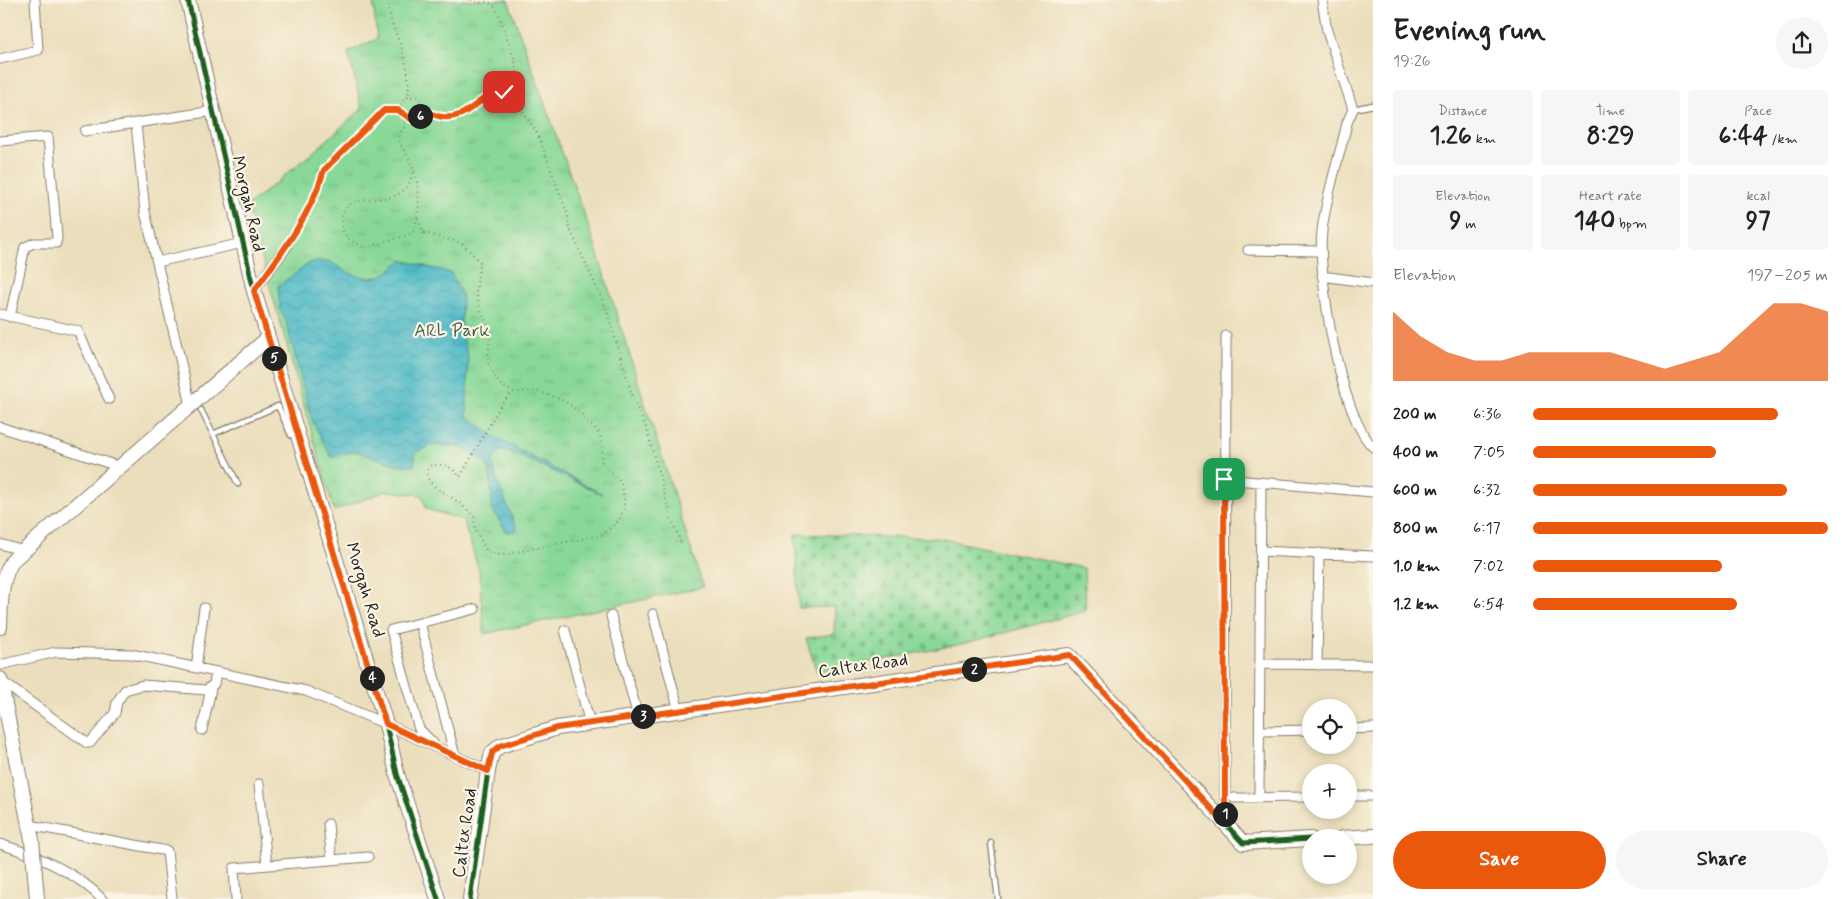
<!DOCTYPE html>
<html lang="en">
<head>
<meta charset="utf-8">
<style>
	:root { --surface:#fff; --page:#f6f6f6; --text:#222; --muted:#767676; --accent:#ea580c }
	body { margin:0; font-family:Mynerve,sans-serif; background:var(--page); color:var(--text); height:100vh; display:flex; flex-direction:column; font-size:19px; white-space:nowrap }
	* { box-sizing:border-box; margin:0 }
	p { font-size:16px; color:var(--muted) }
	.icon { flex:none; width:28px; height:28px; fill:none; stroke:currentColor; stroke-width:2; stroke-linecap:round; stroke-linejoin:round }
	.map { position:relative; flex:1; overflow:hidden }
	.panel { display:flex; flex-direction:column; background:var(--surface); width:475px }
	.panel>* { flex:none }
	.fabs { position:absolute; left:1302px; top:699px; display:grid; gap:10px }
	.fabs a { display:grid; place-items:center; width:55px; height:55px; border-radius:50%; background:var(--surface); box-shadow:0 2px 8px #0003; font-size:25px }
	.pin { position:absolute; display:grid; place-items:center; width:42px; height:42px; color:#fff; margin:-21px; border-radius:10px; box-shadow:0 2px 8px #0006 }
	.km { position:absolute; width:25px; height:25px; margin:-12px; border-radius:50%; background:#222; color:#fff; font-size:14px; line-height:25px; text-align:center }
	.round { display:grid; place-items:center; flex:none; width:52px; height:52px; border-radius:26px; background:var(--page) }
	.summary { display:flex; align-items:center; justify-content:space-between; height:85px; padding:0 20px }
	h1 { font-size:28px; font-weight:700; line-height:38px }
	.figures { display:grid; grid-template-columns:repeat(3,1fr); gap:8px; height:85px; padding:5px 20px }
	.figures div { display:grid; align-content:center; border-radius:5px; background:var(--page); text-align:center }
	.figures b { font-size:25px; font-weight:700 }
	.figures small { font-size:14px; font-weight:400 }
	.figures p { font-size:14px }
	.chart { height:140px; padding:10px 20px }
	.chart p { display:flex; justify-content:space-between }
	.chart svg { width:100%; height:90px; margin-top:5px; fill:var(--accent); opacity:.7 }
	.button { display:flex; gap:10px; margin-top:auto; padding:10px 20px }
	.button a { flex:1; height:58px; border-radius:30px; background:var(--accent); color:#fff; font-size:20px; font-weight:700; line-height:58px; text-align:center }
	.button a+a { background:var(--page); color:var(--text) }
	ul { padding:0 20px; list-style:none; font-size:16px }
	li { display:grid; grid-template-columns:80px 60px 1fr; align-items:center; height:38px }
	li i { height:12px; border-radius:6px; background:var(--accent) }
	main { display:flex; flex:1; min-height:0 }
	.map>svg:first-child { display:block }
</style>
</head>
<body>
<main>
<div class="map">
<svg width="1373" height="899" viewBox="0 0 1373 899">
	<defs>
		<pattern id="grass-tufts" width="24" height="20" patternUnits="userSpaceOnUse" patternTransform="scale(1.25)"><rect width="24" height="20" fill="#89d898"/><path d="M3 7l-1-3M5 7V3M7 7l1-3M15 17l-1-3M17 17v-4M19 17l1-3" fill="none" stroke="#76b982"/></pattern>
		<pattern id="cemetery-stones" width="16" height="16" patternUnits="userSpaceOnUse" patternTransform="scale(1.25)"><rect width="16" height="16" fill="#89d898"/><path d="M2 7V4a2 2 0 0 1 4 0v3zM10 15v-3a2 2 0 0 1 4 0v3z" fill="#76b982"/></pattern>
		<pattern id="water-waves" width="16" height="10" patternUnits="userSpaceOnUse" patternTransform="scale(1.25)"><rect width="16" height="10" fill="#4cb9c6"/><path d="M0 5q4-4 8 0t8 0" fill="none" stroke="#429eaa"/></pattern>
	</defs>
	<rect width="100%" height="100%" fill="#fcf5e5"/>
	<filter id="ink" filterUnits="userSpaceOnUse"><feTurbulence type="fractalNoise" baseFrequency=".02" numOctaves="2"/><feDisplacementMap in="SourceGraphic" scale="10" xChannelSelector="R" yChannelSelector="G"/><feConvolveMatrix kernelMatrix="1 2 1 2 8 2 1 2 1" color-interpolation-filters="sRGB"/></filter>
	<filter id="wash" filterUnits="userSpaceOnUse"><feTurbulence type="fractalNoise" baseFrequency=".0096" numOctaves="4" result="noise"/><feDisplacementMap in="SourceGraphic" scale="20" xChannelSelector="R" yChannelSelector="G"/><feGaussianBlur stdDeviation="1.12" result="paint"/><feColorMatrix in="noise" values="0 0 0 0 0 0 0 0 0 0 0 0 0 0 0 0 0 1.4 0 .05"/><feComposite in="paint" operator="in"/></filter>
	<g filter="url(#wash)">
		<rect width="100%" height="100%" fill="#ebdebc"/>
		<!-- grass -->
		<path fill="url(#grass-tufts)" stroke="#527a5a" d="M373 0H508L593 239 703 587 484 634 479 570 463 520 426 509 422 495 386 491 334 511 247 206 310 155 362 109 348 52 377 39Z"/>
		<!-- cemetery -->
		<path fill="url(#cemetery-stones)" stroke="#527a5a" d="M795 534 938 538 1084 568 1086 611 966 643 817 673 806 638 834 634 835 607 799 608Z"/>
		<!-- water -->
		<path fill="url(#water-waves)" stroke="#346a71" d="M402 260 451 273 462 295 461 330 468 356 467 416 495 437 602 494 518 455 500 450 492 462 498 483 517 529 507 533 492 509 490 471 482 458 460 447 435 445 416 452 414 466 394 464 356 451 331 457 312 420 286 322 280 309 278 286 311 262 331 261C342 272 368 283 383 275 390 271 396 265 402 260Z"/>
	</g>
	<g filter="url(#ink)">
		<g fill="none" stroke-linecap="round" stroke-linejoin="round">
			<!-- lane casing -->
			<g stroke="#847d6c" stroke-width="7">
				<path id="lane" d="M1353 109 1373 105
					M201 410 238 484
					M213 434 278 406 291 435
					M991 843 998 899"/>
			</g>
			<!-- street casing -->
			<g stroke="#847d6c" stroke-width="11">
				<path id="street" d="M1322 0 1327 31 1353 109 1347 123C1339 159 1326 195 1322 231 1317 276 1340 415 1373 447
					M0 59 38 50 35 0
					M136 124 145 212 191 405
					M85 131 213 111
					M0 141 48 137 57 237 56 243H34L25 247 10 317
					M1248 250 1321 251
					M157 262 243 243
					M1322 276 1373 283
					M254 291 287 246
					M0 314 78 331 109 399
					M0 427 120 467
					M1224 479 1373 492
					M0 544 24 551
					M1261 551 1373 556
					M653 614 679 711
					M611 616 638 717
					M420 623 455 756
					M565 630 590 724
					M1261 664 1373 665
					M0 665 56 652 131 654 306 691 386 724 488 771
					M1317 665 1319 553
					M196 668 204 608
					M1 681 87 743H90L115 713 117 702 125 690 143 685 206 690 214 684 216 672
					M1349 729 1373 728
					M202 730 211 689
					M1260 731 1311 730
					M433 743 419 729 391 630 475 609
					M259 784 267 865
					M1349 796H1373
					M1234 798 1311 797
					M1259 798 1261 484
					M328 824 332 860
					M1225 824 1226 336
					M29 825 167 851 172 899
					M0 844C36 855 75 871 102 899
					M236 899 234 868 368 857"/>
			</g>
			<!-- secondary casing -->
			<g stroke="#847d6c" stroke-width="16">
				<path id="secondary" d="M188 0 254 291 386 724 397 774 438 899
					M0 627C1 604 0 579 13 560L268 338
					M0 679 32 840
					M1342 838 1373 836
					M470 899 488 771 492 753 500 746 557 728 1069 655 1243 843 1311 839"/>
			</g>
			<!-- path -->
			<path stroke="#847d6c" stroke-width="2" stroke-dasharray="1 4" stroke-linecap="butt" d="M388 0C388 19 396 32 402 50 407 63 410 83 408 97L403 101 397 110
				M471 0 477 3 487 2 494 5 501 20 515 61 523 111 538 135 568 215 569 227 606 308 633 398 647 430 671 518 681 543
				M424 111C430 113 436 116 443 117 467 121 477 95 495 92 500 92 506 92 511 93L520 100
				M404 114 411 119C420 117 423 113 424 104L417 97H408
				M418 219 424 233 462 243 480 262 476 291 480 309 490 329 488 363 499 384 513 392 537 391 565 401 582 414 585 422C604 431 603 443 602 462L621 483 624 497V509L619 520 603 535 501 555 487 552 475 529 474 516C466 509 458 501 448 495 436 487 423 483 429 466 443 463 451 465 460 477L502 403 513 392
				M292 237 321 183 324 170 384 109 391 108 404 114 405 126C402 130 398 134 399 140 401 147 407 154 410 161 421 185 421 208 413 233L365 248C355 243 342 238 342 225 341 187 380 207 400 193 409 187 411 180 413 170"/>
			<!-- lane -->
			<use href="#lane" stroke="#fff" stroke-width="4.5"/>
			<!-- street -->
			<use href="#street" stroke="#fff" stroke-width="9"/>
			<!-- secondary -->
			<use href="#secondary" stroke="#fff" stroke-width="14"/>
			<!-- secondary-bridge casing -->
			<g stroke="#847d6c" stroke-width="16" stroke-linecap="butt">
				<path id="secondary-bridge" d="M32 840 37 899"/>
			</g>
			<!-- secondary-bridge -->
			<use href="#secondary-bridge" stroke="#fff" stroke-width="14"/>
			<!-- cycleway casing -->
			<g stroke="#fcf5e5" stroke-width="8">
				<path id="cycleway" d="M188 0 254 291 386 724 397 774 438 899
					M470 899 488 771 492 753 500 746 557 728 1069 655 1243 843 1311 839"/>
			</g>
			<!-- cycleway -->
			<use href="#cycleway" stroke="#1b5e20" stroke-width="5"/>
		</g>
	</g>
	<g fill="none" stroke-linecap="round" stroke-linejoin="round" filter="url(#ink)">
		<!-- route casing -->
		<g stroke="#fff" stroke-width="10">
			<path id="route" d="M504 92C480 92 468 121 443 117 436 116 430 113 424 111L418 117 411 119 398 110H384L324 170C311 215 281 254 254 291L386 724 488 771 492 753 500 746 557 728 1070 655 1225 824 1224 479"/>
		</g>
		<!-- route -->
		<use href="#route" stroke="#ea580c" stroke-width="6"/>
	</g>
	<g text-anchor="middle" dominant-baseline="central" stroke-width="4.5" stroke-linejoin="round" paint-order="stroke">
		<!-- street labels -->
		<g font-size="18" fill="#1c1c1c" stroke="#fcf5e5">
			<text transform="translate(248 204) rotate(77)">Morgah Road</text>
			<text transform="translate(365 590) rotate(73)">Morgah Road</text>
			<text transform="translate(863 666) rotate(-8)">Caltex Road</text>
			<text transform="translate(465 833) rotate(-82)">Caltex Road</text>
		</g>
		<!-- park labels -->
		<g font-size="18" fill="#425e47" stroke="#fcf5e5">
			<text x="452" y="331">ARL Park</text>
		</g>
	</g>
</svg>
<div class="fabs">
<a><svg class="icon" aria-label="locate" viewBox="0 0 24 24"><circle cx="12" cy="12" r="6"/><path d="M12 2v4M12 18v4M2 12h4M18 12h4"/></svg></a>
<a>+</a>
<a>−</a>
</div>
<div class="pin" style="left:1224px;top:479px;background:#1e9e55"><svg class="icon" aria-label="arrive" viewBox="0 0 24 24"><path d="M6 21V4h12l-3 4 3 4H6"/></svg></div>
<div class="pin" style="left:504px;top:92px;background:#d93025"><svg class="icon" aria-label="check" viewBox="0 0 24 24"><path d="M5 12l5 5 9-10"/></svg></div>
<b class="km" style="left:1225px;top:814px">1</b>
<b class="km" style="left:974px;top:669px">2</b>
<b class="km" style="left:643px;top:716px">3</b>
<b class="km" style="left:372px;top:678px">4</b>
<b class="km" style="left:274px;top:358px">5</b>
<b class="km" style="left:420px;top:116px">6</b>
</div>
<section class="panel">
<div class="summary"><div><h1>Evening run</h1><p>19:26</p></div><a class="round"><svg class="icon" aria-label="share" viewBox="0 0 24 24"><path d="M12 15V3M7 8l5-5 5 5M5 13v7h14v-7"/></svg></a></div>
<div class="figures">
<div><p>Distance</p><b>1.26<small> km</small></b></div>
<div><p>Time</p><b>8:29</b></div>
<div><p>Pace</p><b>6:44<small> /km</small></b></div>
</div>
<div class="figures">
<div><p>Elevation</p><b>9<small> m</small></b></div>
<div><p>Heart rate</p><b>140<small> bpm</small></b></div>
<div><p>kcal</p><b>97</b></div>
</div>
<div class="chart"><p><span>Elevation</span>197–205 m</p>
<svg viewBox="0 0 160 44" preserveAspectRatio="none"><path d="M0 44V10L10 22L20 30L30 34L40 34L50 30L60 30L70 30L80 30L90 34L100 38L110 34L120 30L130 18L140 6L150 6L160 10V44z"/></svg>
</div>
<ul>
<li><b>200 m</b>6:36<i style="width:83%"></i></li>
<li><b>400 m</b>7:05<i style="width:62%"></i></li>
<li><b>600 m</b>6:32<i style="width:86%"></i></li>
<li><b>800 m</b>6:17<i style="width:100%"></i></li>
<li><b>1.0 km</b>7:02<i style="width:64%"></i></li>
<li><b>1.2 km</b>6:54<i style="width:69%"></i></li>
</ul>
<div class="button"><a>Save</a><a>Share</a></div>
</section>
</main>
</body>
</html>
